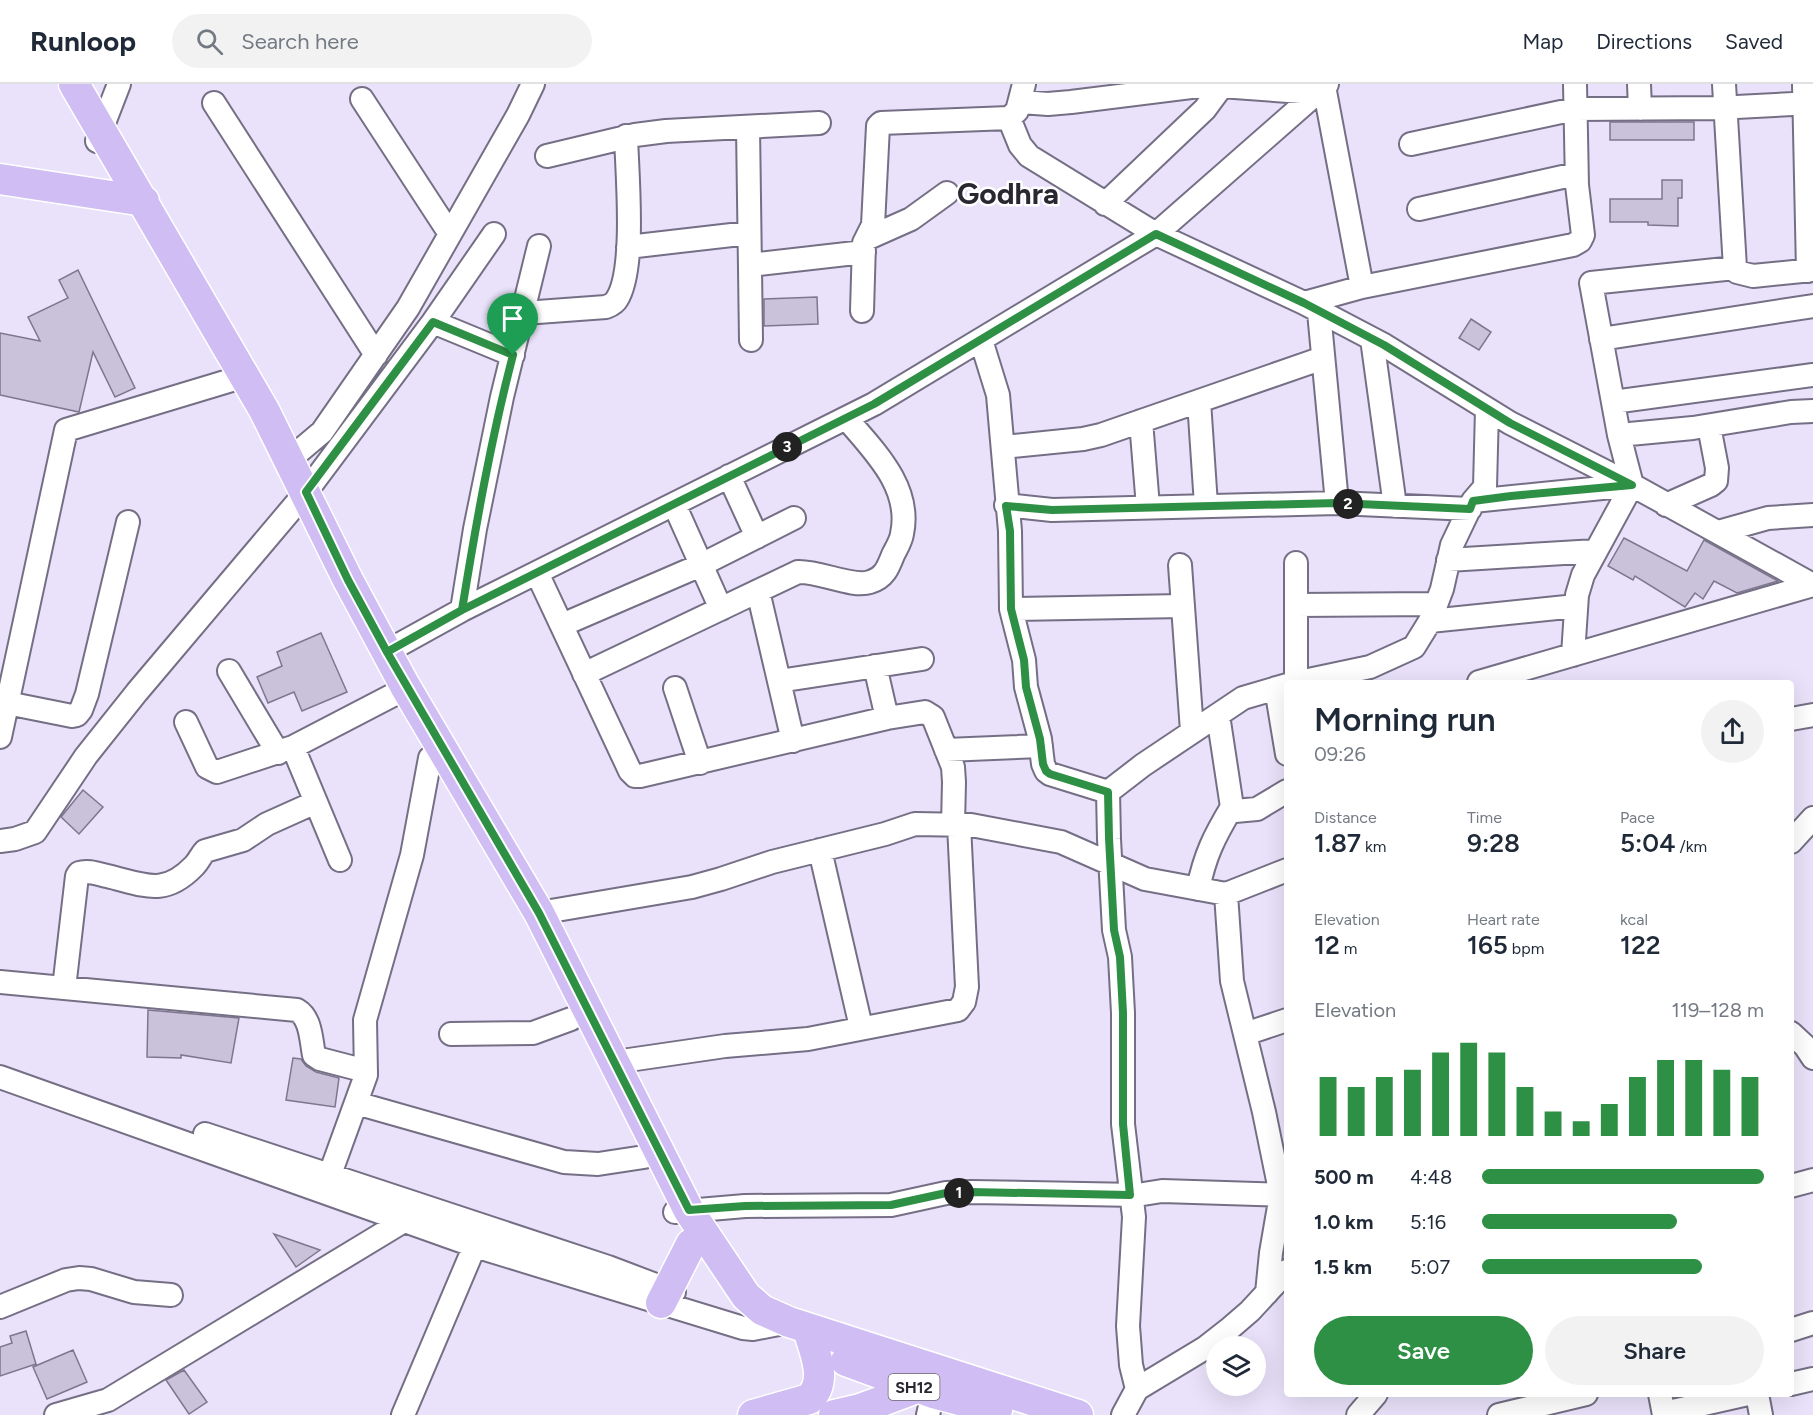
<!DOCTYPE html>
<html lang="en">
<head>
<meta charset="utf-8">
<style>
	:root { --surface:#fff; --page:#f2f2f3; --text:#1f2937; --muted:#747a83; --line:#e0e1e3; --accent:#2e9044 }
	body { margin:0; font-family:Figtree,sans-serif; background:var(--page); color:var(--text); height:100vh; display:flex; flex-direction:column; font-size:22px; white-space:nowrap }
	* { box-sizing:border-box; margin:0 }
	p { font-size:20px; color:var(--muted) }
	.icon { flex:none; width:33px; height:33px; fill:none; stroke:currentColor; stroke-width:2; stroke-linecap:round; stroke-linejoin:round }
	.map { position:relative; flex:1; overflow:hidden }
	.drawer { position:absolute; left:1284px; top:596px; width:510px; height:717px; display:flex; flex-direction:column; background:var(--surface); border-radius:6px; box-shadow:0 6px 24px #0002 }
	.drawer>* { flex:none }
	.tools { position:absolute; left:1206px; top:1252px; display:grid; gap:12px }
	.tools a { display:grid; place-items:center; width:60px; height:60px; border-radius:50%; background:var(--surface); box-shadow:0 6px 24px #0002; font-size:30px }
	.pin { position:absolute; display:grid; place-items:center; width:51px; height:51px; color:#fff; margin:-62px -26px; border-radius:50% 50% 50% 0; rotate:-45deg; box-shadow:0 0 6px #0007 }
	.pin .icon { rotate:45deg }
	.km { position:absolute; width:30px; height:30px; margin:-15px; border-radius:50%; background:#222; color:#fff; font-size:16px; line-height:30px; text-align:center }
	.round { display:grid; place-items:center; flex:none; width:63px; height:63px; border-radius:32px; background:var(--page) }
	.summary { display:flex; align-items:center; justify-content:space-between; height:102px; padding:0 30px }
	h1 { font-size:33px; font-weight:600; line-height:45px }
	.figures { display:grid; grid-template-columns:repeat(3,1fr); gap:9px; height:102px; padding:6px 30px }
	.figures div { display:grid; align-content:center }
	.figures b { font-size:26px; font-weight:600 }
	.figures small { font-size:16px; font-weight:400 }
	.figures p { font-size:16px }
	.chart { height:168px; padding:12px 30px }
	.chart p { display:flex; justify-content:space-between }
	.chart svg { width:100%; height:108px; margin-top:6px; stroke:var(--accent); stroke-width:6 }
	.primary-button { display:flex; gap:12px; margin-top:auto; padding:12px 30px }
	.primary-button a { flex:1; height:69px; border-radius:36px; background:var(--accent); color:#fff; font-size:24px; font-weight:600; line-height:69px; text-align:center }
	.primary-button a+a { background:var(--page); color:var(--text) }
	ul { padding:0 30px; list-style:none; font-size:20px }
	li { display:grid; grid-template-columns:96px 72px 1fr; align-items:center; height:45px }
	li i { height:15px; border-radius:8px; background:var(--accent) }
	header { display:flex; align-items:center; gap:36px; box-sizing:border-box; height:84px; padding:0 30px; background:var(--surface); border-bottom:2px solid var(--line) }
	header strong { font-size:28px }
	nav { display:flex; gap:33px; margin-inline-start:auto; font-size:21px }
	.search { width:420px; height:54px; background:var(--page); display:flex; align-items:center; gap:15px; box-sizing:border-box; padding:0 21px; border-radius:33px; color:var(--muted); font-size:22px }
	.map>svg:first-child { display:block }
</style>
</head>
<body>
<header>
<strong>Runloop</strong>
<div class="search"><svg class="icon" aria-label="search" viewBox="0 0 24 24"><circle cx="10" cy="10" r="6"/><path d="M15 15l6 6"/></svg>Search here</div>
<nav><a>Map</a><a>Directions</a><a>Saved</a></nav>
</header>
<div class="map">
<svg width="1813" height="1331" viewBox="0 0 1813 1331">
	<rect width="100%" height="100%" fill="#e9e2fa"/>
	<!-- building -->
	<path fill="#c9c2da" stroke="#7d778d" stroke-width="1.5" d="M1610 38H1694V56H1610Z
		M1662 96H1682V114H1678V142L1648 141V138H1610V115H1662Z
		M78 186 135 304 115 313 93 268 79 328 0 311V249L40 257 28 233 68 214 59 196Z
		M817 213 818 240 764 242V215Z
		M1471 235 1491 248 1479 266 1459 254Z
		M1624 454 1687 487 1704 456 1778 497 1737 509 1714 497 1703 515 1695 509 1685 523 1635 492 1633 496 1608 482Z
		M321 549 347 608 302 627 294 608 268 619 257 593 282 582 277 568Z
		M83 706 103 723 79 750 61 733Z
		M148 926 239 934 231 979 181 971V974L147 973Z
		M293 974 301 975 306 982 316 988 339 994 335 1023 286 1016Z
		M274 1150 320 1166 296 1183Z
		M26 1247 36 1280 0 1292V1263L12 1259 10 1252Z
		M73 1266 87 1298 47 1315 33 1283Z
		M184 1286 207 1318 189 1330 166 1296Z"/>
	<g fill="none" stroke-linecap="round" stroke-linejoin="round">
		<!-- minor casing -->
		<g stroke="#756f85" stroke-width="26">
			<path id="minor" d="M1639 0 1640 25
				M1724 0 1735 184 1737 188 1753 192 1813 186
				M1804 0 1808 187
				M1324 2 1362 203
				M362 15 450 150
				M1021 18 1048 20 1071 18 1207 1 1316 9
				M214 19 376 271
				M1009 34 1020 61 1029 72 1156 150 1304 219 1384 261 1510 339 1632 401 1813 501
				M748 43 751 256
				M97 57 119 0
				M1411 60 1575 25 1717 24 1813 19
				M547 72 635 51 666 47 819 39
				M1105 120 1205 25 1222 2
				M1419 125 1576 90
				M866 155 911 135 947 109
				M628 163 749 149
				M750 181 864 168
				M1304 219 1362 203 1573 161 1580 157 1583 151 1577 101 1575 0
				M862 227 864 159 873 141 878 42 881 39 1009 34 1017 27 1024 0
				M1319 228 1337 419
				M524 229 606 223C611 221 615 219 617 215 636 185 627 89 626 52
				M433 238 513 271
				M1372 255 1395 422
				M1601 255 1813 222
				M981 256 998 311 1010 447 1011 525 1024 576 1026 603 1040 655 1043 680 1046 687 1050 690 1108 708
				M1199 317 1206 421
				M1613 318 1813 291
				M1141 337 1148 423
				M1619 351 1693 344 1791 328 1813 327
				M1003 363 1083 355 1101 351 1323 274
				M290 375 322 348 408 224 518 31 533 0
				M729 392 757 453
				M1473 417 1632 401
				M674 420 721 525
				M1006 421 1052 426 1337 419 1470 425
				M1666 421 1711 401 1716 397 1717 384 1709 342
				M1718 448 1768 434 1813 431
				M1448 476 1596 467
				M1180 481 1192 647
				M537 489 630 687 635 692H640L887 634 925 628 933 633 953 683 954 698 953 741
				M758 507 793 657
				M1296 521 1436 520
				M1011 525 1183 522
				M462 526 475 445 502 313 539 162
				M1430 537 1576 522
				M562 541 701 481 794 434
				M386 568 462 526 874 320 1156 150 1327 0
				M1573 571 1577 511 1583 491 1632 401 1619 351 1591 199 1735 184
				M875 582 887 634
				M229 587 278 669
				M584 590 798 488C820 487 852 504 870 498 884 494 888 484 893 471 896 465 901 457 902 450 912 403 874 367 846 334
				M779 597 922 575
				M1296 598V479
				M1299 598 1370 583 1414 563 1430 537 1442 505 1452 461 1473 417 1485 403 1487 325
				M1479 598 1813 501
				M675 604 700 679
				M1276 604 1287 670
				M7 619 72 632 77 631 81 626 87 610 128 438
				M1218 631 1232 723 1235 727 1257 725 1287 707
				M1791 635 1813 631
				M186 638 207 683 217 688 293 663 395 610
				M0 653 66 346 245 292
				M293 663 340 776
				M946 666 1041 662
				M0 757 15 755 35 748 86 672 137 608 306 408 433 238 494 150
				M1791 758 1813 734
				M820 766 861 943
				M1198 805C1205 771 1214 753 1232 723
				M1226 810 1232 897 1264 1028 1281 1111 1271 1169 1267 1209
				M539 829 692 803 721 795 772 778 885 750 915 740 971 741 1061 758 1145 795 1226 810 1287 786
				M0 898 297 926C311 934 311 956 314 971L320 975 366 987
				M64 904 77 792 79 789C88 786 98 790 107 792 145 801 164 813 194 782 199 777 201 771 205 767L243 756 267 740 316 718
				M1791 949 1805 962 1813 974
				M451 950 533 949 571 935
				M1245 950 1287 936
				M615 978 725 962 808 955 958 926 964 918 967 903 959 741
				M0 993 475 1162 743 1244 753 1245 789 1238
				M356 1019 564 1078 598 1080 644 1073
				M205 1050 608 1183 674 1208
				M1791 1102 1813 1096
				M325 1104 366 991 365 936 412 771 430 674
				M675 1128 745 1122 891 1121 946 1109 971 1108 1137 1111 1162 1107 1287 1111
				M0 1223 66 1196 79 1194 91 1195 134 1208 171 1211
				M1791 1246 1813 1239
				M1791 1300 1813 1295
				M1137 1305 1131 1281 1128 1242 1134 1133 1123 1040V929L1120 873 1114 846 1109 755 1108 708 1143 681 1243 614 1287 601
				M1660 1310 1664 1331
				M1757 1310 1761 1331
				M1664 1329 1748 1310
				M56 1331 108 1316 412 1132
				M403 1331 481 1147
				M928 1331 933 1309
				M1123 1331 1137 1305 1205 1264 1228 1246 1250 1227 1287 1187
				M1358 1331 1376 1310
				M1499 1331 1586 1310"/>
		</g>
		<!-- major casing -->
		<g stroke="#fff" stroke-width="33">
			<path id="major" d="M74 0 264 326 348 496 405 602 539 829 689 1127 746 1212 762 1226 789 1238 1078 1331
				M0 95 144 117
				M661 1219 691 1160
				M846 1277 933 1309 997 1326
				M753 1331 809 1315C829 1297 814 1267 808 1245
				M834 1331 860 1325 917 1304 923 1299"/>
		</g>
		<!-- minor -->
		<use href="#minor" stroke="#fff" stroke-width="22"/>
		<!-- major -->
		<use href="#major" stroke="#d0bdf4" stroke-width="30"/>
	</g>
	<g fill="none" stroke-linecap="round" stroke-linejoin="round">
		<!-- route casing -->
		<g stroke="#fff" stroke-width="12">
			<path id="route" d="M513 271C491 355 476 440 462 526L387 568 539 829 689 1126 745 1122 891 1121 946 1109 971 1108 1130 1111 1123 1040V929L1120 873 1114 846 1109 754 1108 708 1050 690 1046 687 1043 680 1040 655 1026 603 1024 576 1011 525 1010 447 1006 422 1052 426 1337 419 1470 425 1473 417 1511 412 1632 401 1510 339 1384 261 1304 219 1156 150 874 320 462 526 387 568 348 496 306 408 433 238 513 271"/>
		</g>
		<!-- route -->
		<use href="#route" stroke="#2e9044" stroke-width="8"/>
	</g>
	<g text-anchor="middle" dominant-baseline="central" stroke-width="5" stroke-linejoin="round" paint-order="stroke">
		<!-- shield labels -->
		<rect fill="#fff" stroke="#69686e" stroke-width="1.5" x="888.5" y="1290" width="51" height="26" rx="4.5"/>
		<g font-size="16" font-weight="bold" fill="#292730">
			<text x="914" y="1303">SH12</text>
		</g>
		<!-- town labels -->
		<g font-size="30" font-weight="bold" fill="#292730" stroke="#fff">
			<text x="1008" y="109">Godhra</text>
		</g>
	</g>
</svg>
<div class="tools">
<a><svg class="icon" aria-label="layers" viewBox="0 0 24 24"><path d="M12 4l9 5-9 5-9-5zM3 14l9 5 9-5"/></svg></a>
</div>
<div class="pin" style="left:513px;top:271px;background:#1e9e55"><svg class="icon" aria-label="arrive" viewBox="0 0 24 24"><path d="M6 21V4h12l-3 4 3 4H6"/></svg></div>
<b class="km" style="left:959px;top:1109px">1</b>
<b class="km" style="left:1348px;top:420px">2</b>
<b class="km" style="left:787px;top:363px">3</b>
<section class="drawer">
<div class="summary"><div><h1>Morning run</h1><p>09:26</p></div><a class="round"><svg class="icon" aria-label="share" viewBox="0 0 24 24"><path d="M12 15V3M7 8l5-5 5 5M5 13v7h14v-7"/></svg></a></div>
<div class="figures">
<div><p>Distance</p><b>1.87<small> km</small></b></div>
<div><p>Time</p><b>9:28</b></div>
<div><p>Pace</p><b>5:04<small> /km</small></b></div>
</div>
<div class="figures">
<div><p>Elevation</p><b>12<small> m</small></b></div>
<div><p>Heart rate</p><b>165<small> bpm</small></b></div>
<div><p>kcal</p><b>122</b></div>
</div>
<div class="chart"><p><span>Elevation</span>119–128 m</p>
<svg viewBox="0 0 160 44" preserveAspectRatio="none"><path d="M5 44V20M15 44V24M25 44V20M35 44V17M45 44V10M55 44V6M65 44V10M75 44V24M85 44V34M95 44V38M105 44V31M115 44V20M125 44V13M135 44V13M145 44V17M155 44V20"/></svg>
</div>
<ul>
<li><b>500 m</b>4:48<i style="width:100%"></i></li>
<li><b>1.0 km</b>5:16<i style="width:69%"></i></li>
<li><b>1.5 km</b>5:07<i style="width:78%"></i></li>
</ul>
<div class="primary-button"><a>Save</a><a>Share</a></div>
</section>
</div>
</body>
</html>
